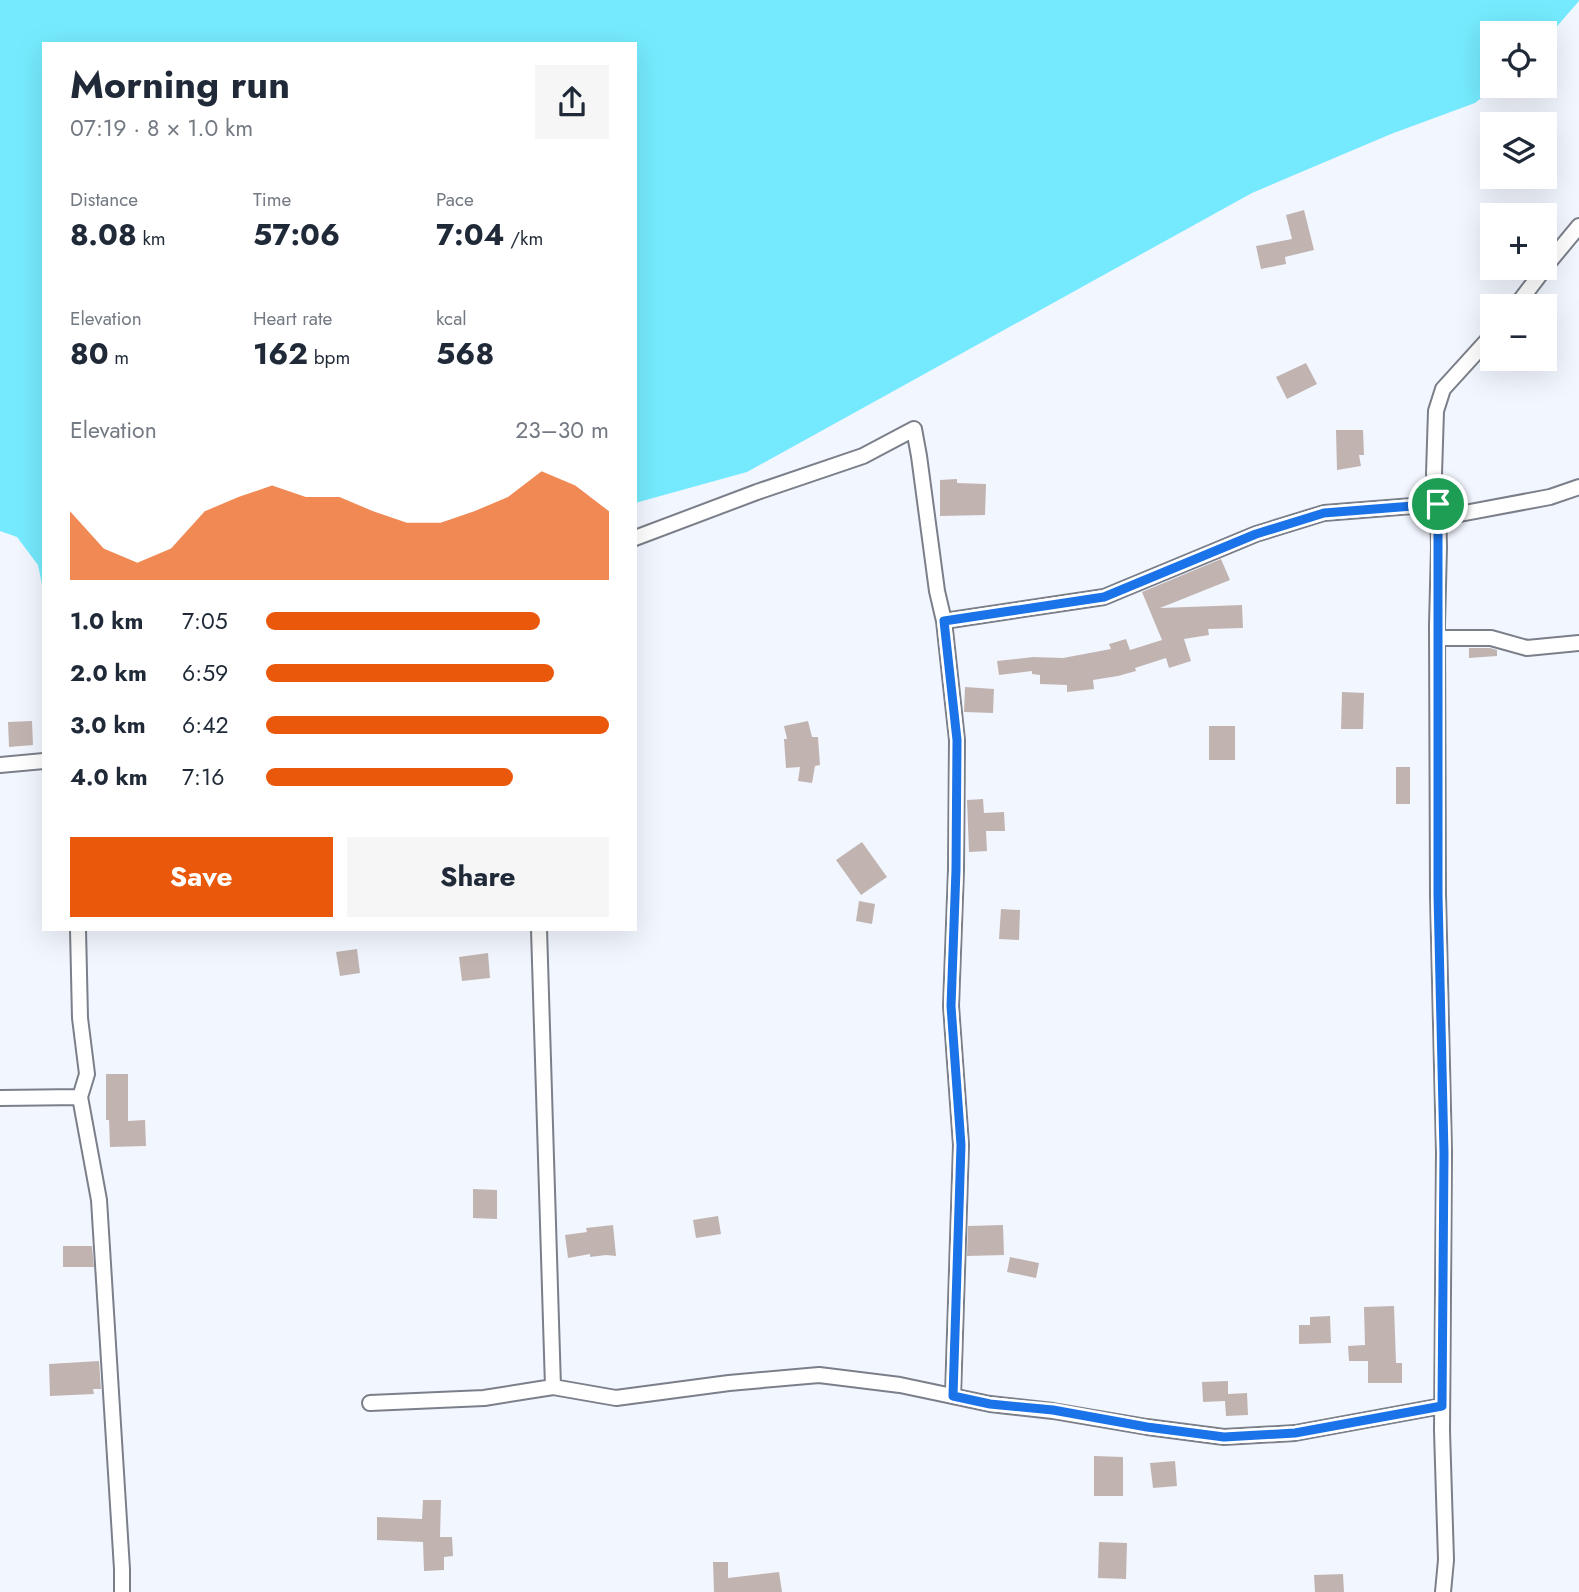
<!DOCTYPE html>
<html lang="en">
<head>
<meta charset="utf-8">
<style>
	:root { --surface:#fff; --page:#f6f6f7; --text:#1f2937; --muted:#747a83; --accent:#ea580c }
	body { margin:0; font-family:Jost,sans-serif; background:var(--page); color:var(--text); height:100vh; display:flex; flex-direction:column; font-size:26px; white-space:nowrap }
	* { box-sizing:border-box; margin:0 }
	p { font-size:23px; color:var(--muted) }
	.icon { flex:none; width:38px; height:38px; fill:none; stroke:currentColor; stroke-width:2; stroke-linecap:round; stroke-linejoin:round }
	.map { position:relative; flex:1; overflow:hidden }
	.panel { position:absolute; left:42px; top:42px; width:595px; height:889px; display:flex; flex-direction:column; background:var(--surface); border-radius:0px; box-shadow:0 7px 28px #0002 }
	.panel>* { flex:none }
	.controls { position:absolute; left:1480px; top:21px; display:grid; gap:14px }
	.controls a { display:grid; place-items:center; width:77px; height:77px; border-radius:0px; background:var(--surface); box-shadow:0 7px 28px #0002; font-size:35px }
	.pin { position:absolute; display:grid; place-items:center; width:60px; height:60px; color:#fff; margin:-30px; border:4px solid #fff; border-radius:50%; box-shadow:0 2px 7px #0007 }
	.round { display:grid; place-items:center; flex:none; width:74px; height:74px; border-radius:0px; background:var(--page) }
	.head { display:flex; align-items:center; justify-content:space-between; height:119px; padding:0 28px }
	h1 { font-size:38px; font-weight:700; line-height:52px }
	.metrics { display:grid; grid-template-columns:repeat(3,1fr); gap:10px; height:119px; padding:7px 28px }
	.metrics div { display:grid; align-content:center }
	.metrics b { font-size:30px; font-weight:700 }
	.metrics small { font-size:19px; font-weight:400 }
	.metrics p { font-size:19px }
	.chart { height:196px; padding:14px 28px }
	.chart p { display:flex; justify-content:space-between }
	.chart svg { width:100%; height:126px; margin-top:7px; fill:var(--accent); opacity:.7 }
	.cta { display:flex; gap:14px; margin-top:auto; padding:14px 28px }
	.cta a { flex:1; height:80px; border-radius:0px; background:var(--accent); color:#fff; font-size:28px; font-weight:700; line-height:80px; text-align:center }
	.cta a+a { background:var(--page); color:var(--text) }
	ul { padding:0 28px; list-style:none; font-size:23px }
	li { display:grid; grid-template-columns:112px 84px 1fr; align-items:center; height:52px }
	li i { height:18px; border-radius:9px; background:var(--accent) }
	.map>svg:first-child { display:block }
</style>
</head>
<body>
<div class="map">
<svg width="1579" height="1592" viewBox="0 0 1579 1592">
	<rect width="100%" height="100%" fill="#f2f6ff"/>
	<!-- water -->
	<path fill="#75eafe" d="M0 0H1579V1L1545 40V33H1493V86H1496L1475 103 1391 134 1252 193 747 472 635 503V44H44V594L38 565 17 537 0 531Z"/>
	<!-- building -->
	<path fill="#c1b4b0" d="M1304 210 1314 250 1285 257 1286 264 1261 269 1256 246 1292 239 1286 215Z
		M1306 363 1317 384 1287 399 1276 377Z
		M1336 430H1363L1364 455H1359L1361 466 1337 470Z
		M957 479V483L986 484 985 515 940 516V480Z
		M1221 559 1230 580 1160 608 1242 605 1243 628 1208 629 1209 635 1184 639 1191 661 1169 668 1166 658 1135 668 1136 671 1118 676 1093 680 1094 689 1067 692V685L1040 684V675L1032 674V671L999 675 997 661 1033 657 1063 658 1111 649 1109 644 1126 639 1130 650 1162 640 1142 592Z
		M1469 648H1490L1497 650V656L1469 658Z
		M965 687 994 689 993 713 964 712Z
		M1342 692 1364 693 1363 729H1341Z
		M32 721 33 745 9 747 8 722Z
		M808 721 812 737H818L820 765 815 766 812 783 798 781 800 767 786 768 784 739H787L784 726Z
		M1209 726H1235V760H1209Z
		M1396 767H1410V804H1396Z
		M983 799 984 813 1004 812 1005 831H986L987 851 969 852 967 800Z
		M862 842 887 877 861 895 836 860Z
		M859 901 875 904 872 924 856 921Z
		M1001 909 1020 910 1019 940 999 939Z
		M357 949 360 973 340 976 336 952Z
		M488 953 490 978 462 981 459 957Z
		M106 1074H128V1121L145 1120 146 1146 110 1147 109 1120H106Z
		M473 1189 497 1190V1219L473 1218Z
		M718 1216 721 1234 696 1238 693 1220Z
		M613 1225 616 1256 606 1255 590 1257V1254L568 1258 565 1235 587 1232 586 1228Z
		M1003 1225 1004 1255 967 1256 968 1226Z
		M63 1246H92L94 1267H63Z
		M1010 1257 1039 1263 1036 1278 1007 1272Z
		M1394 1306 1396 1363H1402V1383H1368V1361H1349L1348 1346 1365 1345 1364 1307Z
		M1330 1316 1331 1343 1299 1344V1325H1310V1317Z
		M99 1361 101 1389H93L94 1394 50 1396 49 1364Z
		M1228 1381V1394L1247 1393 1248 1415 1226 1416 1225 1401 1203 1402 1202 1382Z
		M1094 1456 1123 1457V1496H1094Z
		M1175 1461 1177 1486 1153 1488 1150 1463Z
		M423 1500H441L440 1537H452L453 1556 444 1557V1570L424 1571 423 1542 377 1540V1517L422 1519Z
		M1099 1542 1127 1543 1126 1579 1098 1578Z
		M713 1562H728V1578L779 1572 782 1592H714Z
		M1343 1574 1344 1592H1315L1314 1575Z"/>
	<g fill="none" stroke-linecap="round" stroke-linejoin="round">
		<!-- street casing -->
		<g stroke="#7b7f89" stroke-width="18">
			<path id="street" d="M1545 267 1579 226
				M1516 306 1545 268
				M1438 518 1550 497 1579 487
				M635 538 757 492 863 456 914 429 919 456 937 591 944 621 957 740 956 870 951 1006 961 1145 953 1396
				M944 621 1104 597 1256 534 1324 513 1438 504
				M1437 638H1491L1527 648 1579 643
				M0 765 44 761
				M78 929 80 1018 87 1074 80 1097 99 1200 122 1569V1592
				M539 929 553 1387
				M0 1098 80 1097
				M370 1403 484 1398 553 1387 616 1398 729 1383 819 1375 900 1385 990 1404 1053 1411 1147 1427 1224 1437 1295 1433 1442 1406
				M1443 1592 1446 1560 1442 1431 1444 1152 1438 895 1437 625 1439 547 1438 504 1434 474 1436 411 1443 389 1493 334"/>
		</g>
		<!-- street -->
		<use href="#street" stroke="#fff" stroke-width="14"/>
	</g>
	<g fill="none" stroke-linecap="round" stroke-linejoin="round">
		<!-- route casing -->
		<g stroke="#fff" stroke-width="14">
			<path id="route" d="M1438 504V895L1444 1153 1442 1406 1295 1433 1224 1437 1147 1427 1053 1410 990 1404 953 1396 961 1145 951 1006 956 870 957 740 944 621 1104 597 1256 534 1324 513Z"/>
		</g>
		<!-- route -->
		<use href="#route" stroke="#1a73e8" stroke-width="9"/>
	</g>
</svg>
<div class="controls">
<a><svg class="icon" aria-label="locate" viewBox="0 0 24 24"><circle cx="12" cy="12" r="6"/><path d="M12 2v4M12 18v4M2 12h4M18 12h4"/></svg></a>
<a><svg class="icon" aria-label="layers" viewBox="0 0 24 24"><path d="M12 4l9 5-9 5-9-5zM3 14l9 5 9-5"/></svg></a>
<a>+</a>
<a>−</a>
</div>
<div class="pin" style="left:1438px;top:504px;background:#1e9e55"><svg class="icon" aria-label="arrive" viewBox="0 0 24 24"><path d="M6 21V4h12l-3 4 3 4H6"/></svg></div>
<section class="panel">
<div class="head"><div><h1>Morning run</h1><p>07:19 · 8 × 1.0 km</p></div><a class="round"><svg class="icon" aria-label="share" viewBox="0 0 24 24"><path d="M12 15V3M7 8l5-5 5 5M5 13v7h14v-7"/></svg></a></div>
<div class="metrics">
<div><p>Distance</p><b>8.08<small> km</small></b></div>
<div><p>Time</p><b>57:06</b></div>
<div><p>Pace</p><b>7:04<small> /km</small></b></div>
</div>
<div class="metrics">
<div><p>Elevation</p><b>80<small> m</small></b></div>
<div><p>Heart rate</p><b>162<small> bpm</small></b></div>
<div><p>kcal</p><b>568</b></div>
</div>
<div class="chart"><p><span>Elevation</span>23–30 m</p>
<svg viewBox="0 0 160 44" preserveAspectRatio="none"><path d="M0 44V20L10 33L20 38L30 33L40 20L50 15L60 11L70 15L80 15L90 20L100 24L110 24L120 20L130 15L140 6L150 11L160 20V44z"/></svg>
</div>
<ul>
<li><b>1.0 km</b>7:05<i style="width:80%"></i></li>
<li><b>2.0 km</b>6:59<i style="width:84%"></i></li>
<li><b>3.0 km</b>6:42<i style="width:100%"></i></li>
<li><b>4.0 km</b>7:16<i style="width:72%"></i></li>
</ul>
<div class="cta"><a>Save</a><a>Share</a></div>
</section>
</div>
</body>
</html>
